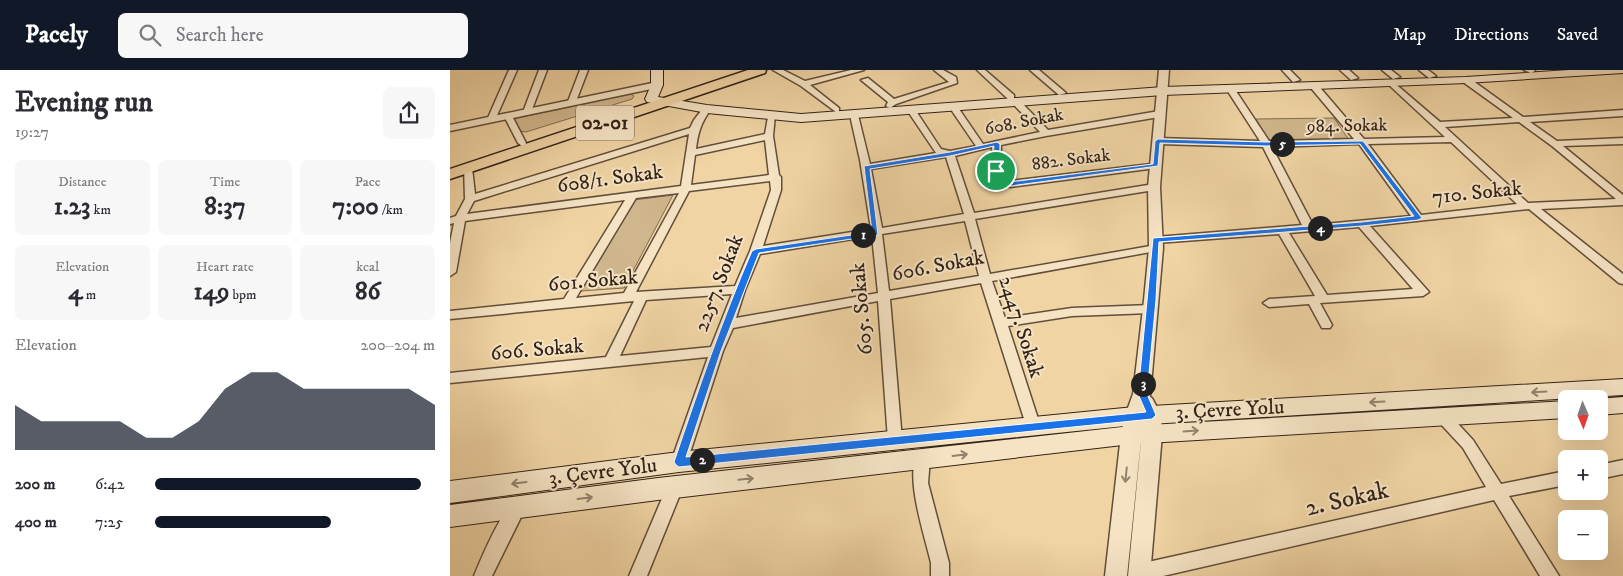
<!DOCTYPE html>
<html lang="en">
<head>
<meta charset="utf-8">
<style>
	:root { --surface:#fff; --page:#f7f7f7; --text:#2b2b33; --muted:#7c7c81; --accent:#111827 }
	body { margin:0; font-family:"IM FELL DW Pica",serif; background:var(--page); color:var(--text); height:100vh; display:flex; flex-direction:column; font-size:19px; white-space:nowrap }
	* { box-sizing:border-box; margin:0 }
	p { font-size:16px; color:var(--muted) }
	.icon { flex:none; width:28px; height:28px; fill:none; stroke:currentColor; stroke-width:2; stroke-linecap:round; stroke-linejoin:round }
	.map { position:relative; flex:1; overflow:hidden }
	.panel { display:flex; flex-direction:column; background:var(--surface); width:450px }
	.panel>* { flex:none }
	.needle { width:32px; rotate:178deg }
	.fabs { position:absolute; left:1108px; top:320px; display:grid; gap:10px }
	.fabs a { display:grid; place-items:center; width:50px; height:50px; border-radius:8px; background:var(--surface); box-shadow:0 5px 20px #0002; font-size:25px }
	.pin { position:absolute; display:grid; place-items:center; width:42px; height:42px; color:#fff; margin:-21px; border:2px solid #fff; border-radius:50%; box-shadow:0 1px 5px #0007 }
	.km { position:absolute; width:25px; height:25px; margin:-12px; border-radius:50%; background:#222; color:#fff; font-size:14px; line-height:25px; text-align:center }
	.round { display:grid; place-items:center; flex:none; width:52px; height:52px; border-radius:8px; background:var(--page) }
	.overview { display:flex; align-items:center; justify-content:space-between; height:85px; padding:0 15px }
	h1 { font-size:28px; font-weight:700; line-height:38px }
	.figures { display:grid; grid-template-columns:repeat(3,1fr); gap:8px; height:85px; padding:5px 15px }
	.figures div { display:grid; align-content:center; border-radius:8px; background:var(--page); text-align:center }
	.figures b { font-size:25px; font-weight:700 }
	.figures small { font-size:14px; font-weight:400 }
	.figures p { font-size:14px }
	.chart { height:140px; padding:10px 15px }
	.chart p { display:flex; justify-content:space-between }
	.chart svg { width:100%; height:90px; margin-top:5px; fill:var(--accent); opacity:.7 }
	ul { padding:0 15px; list-style:none; font-size:16px }
	li { display:grid; grid-template-columns:80px 60px 1fr; align-items:center; height:38px }
	li i { height:12px; border-radius:6px; background:var(--accent) }
	header { display:flex; align-items:center; gap:30px; box-sizing:border-box; height:70px; padding:0 25px; background:var(--accent); color:#fff }
	header strong { font-size:24px }
	nav { display:flex; gap:28px; margin-inline-start:auto; font-size:18px }
	.search { width:350px; height:45px; background:var(--page); display:flex; align-items:center; gap:12px; box-sizing:border-box; padding:0 18px; border-radius:8px; color:var(--muted); font-size:19px }
	main { display:flex; flex:1; min-height:0 }
	.map>svg:first-child { display:block }
</style>
</head>
<body>
<header>
<strong>Pacely</strong>
<div class="search"><svg class="icon" aria-label="search" viewBox="0 0 24 24"><circle cx="10" cy="10" r="6"/><path d="M15 15l6 6"/></svg>Search here</div>
<nav><a>Map</a><a>Directions</a><a>Saved</a></nav>
</header>
<main>
<section class="panel">
<div class="overview"><div><h1>Evening run</h1><p>19:27</p></div><a class="round"><svg class="icon" aria-label="share" viewBox="0 0 24 24"><path d="M12 15V3M7 8l5-5 5 5M5 13v7h14v-7"/></svg></a></div>
<div class="figures">
<div><p>Distance</p><b>1.23<small> km</small></b></div>
<div><p>Time</p><b>8:37</b></div>
<div><p>Pace</p><b>7:00<small> /km</small></b></div>
</div>
<div class="figures">
<div><p>Elevation</p><b>4<small> m</small></b></div>
<div><p>Heart rate</p><b>149<small> bpm</small></b></div>
<div><p>kcal</p><b>86</b></div>
</div>
<div class="chart"><p><span>Elevation</span>200–204 m</p>
<svg viewBox="0 0 160 44" preserveAspectRatio="none"><path d="M0 44V22L10 30L20 30L30 30L40 30L50 38L60 38L70 30L80 14L90 6L100 6L110 14L120 14L130 14L140 14L150 14L160 22V44z"/></svg>
</div>
<ul>
<li><b>200 m</b>6:42<i style="width:95%"></i></li>
<li><b>400 m</b>7:25<i style="width:63%"></i></li>
</ul>
</section>
<div class="map">
<svg width="1173" height="506" viewBox="0 0 1173 506">
	<rect width="100%" height="100%" fill="#f0d4a4"/>
	<filter id="stains"><feTurbulence type="fractalNoise" baseFrequency=".004" numOctaves="4"/><feColorMatrix values="0 0 0 0 .2 0 0 0 0 .09 0 0 0 0 .02 0 0 0 .5 -.17"/></filter>
	<radialGradient id="worn" r=".72"><stop offset=".6" stop-color="#630" stop-opacity="0"/><stop offset="1" stop-color="#630" stop-opacity=".3"/></radialGradient>
	<!-- green -->
	<path fill="#d0b68c" stroke="#826c52" d="M181 24 184 26 182 29 76 62 69 61 63 50 68 48Z
		M884 48 899 70H819L806 49Z
		M223 125 174 218 131 221 184 130Z"/>
	<g fill="none" stroke-linecap="round" stroke-linejoin="round">
		<!-- minor casing -->
		<g stroke="#624e3b" stroke-width="3">
			<path id="minor" d="M59 0H67L45 50 38 52 37 50Z
				M89 0H97L81 42 74 44 73 42Z
				M130 0H138L125 34 118 36 117 34Z
				M323 0H333L355 11 401 0H414L360 15 389 38V42H386L351 16Z
				M484 0H493L506 7 507 13 446 34 440 38 436 36 438 32 411 10 418 8 444 29 499 12Z
				M527 0H535L564 25V29H558Z
				M580 0H589L616 23 609 25Z
				M832 0H840L850 10 843 12Z
				M890 0H899L908 8 901 10Z
				M932 0H941L950 7 943 9Z
				M969 0H978L986 6 979 8Z
				M1074 0H1084L1085 1 1081 3Z
				M1013 8H1019L1073 47 1173 40V46L1080 52 1107 71 1173 68V74L1113 76 1173 125V135L1091 139 1173 204V214L1169 213 1079 139 920 156 979 222 973 226 870 233 882 255 880 258H872L859 234 819 237 813 233 819 229 865 226 829 164 706 173 701 170 706 167 852 155 813 77 708 74 704 71 708 68 810 71 777 20 778 18H784L819 71 904 69 861 18 860 16 864 14H867L914 69 995 67 939 15V11H942L990 52 1063 48 1013 12ZM1069 52 1102 76 1166 129 1078 133 995 57ZM1001 72 1067 134 971 145 918 74ZM909 74 961 146 863 155 822 77ZM909 157 963 219 877 225 839 163Z
				M563 30H569L598 60 709 41 713 44 709 47 596 66 551 75V106L553 109 560 111 709 93V97L706 98 560 117 546 113 541 106 542 77 505 86 524 143 704 114 709 117 704 120 525 149 540 204 706 175 712 178 706 181 542 211 555 248 622 238 701 235 707 239 701 243 622 246 558 256 590 355 588 359 583 361 578 359 576 355 531 213 440 229 452 370 450 374 445 376 440 374 438 370 428 231 283 258 273 281 237 392 234 397 229 399 224 397 221 392 258 287 0 313V303L156 287 184 231 0 249V241L114 229 175 130 15 151 6 202 0 206V173L4 153 0 154V148L6 146 15 129 14 96 17 95 22 98 25 124 240 58 244 50 254 37 261 39C251 53 248 62 246 79L315 64 318 47 325 45 323 66 329 105 331 107V120L313 176 421 159 410 90 400 45 401 43 408 45 420 94 486 83 457 40 461 38H464L491 79 500 81 526 76 500 38 504 36H507L533 74 590 62 563 34ZM239 64 231 116 17 144 24 131ZM315 70 319 105 241 115 245 85ZM496 87 514 144 432 158 421 99ZM320 111 321 120 300 181 285 216 186 222 239 121ZM229 123 174 223 126 228 186 128ZM515 151 529 206 439 221 432 164ZM422 166 428 223 286 248 295 220 310 184ZM282 224 261 277 170 286 196 230Z
				M55 44 62 46 76 73 75 75 72 76 68 73 54 46Z
				M992 340 997 342 1023 370 1051 414 1116 401V415L1059 426 1109 506H1090L1044 430 713 506H682L680 503 683 497 689 494 1036 417 1013 378 987 350 985 346 987 342Z
				M472 382 477 384 480 389 478 413 499 493V506H481V493C475 466 455 409 467 384Z
				M1173 390V404L1149 409V395Z
				M225 410 231 412 233 417 197 506H179L219 412Z
				M68 430 74 432 76 437 42 506H24C31 489 53 435 68 430Z"/>
		</g>
		<!-- tertiary casing -->
		<g stroke="#624e3b" stroke-width="3">
			<path id="tertiary" d="M709 0H719L710 117 713 178 700 327 702 328 711 345 712 364 700 506H678L693 351 677 506H655L671 365 675 346 683 324 694 230 699 178 698 117Z
				M207 12 212 15 211 17 0 61V55Z"/>
		</g>
		<!-- secondary casing -->
		<g stroke="#332218" stroke-width="2">
			<path id="secondary" d="M201 0H213V15L208 27 257 35 351 44 713 17 1016 7 1119 0H1173V3L1016 13 713 25 351 52 257 43 197 32 195 29 201 15Z
				M1173 309V325L684 355 229 402 0 433V411L229 382 684 337Z
				M1173 327V343L1149 345 1148 329Z
				M1116 331V348L681 374 208 430 0 457V435L208 408 681 356Z"/>
		</g>
		<!-- primary casing -->
		<g stroke="#332218" stroke-width="3">
			<path id="primary" d="M298 0H316L315 3 0 109V99Z"/>
		</g>
		<!-- minor -->
		<use href="#minor" fill="#f5e3c4" fill-rule="evenodd"/>
		<!-- tertiary -->
		<use href="#tertiary" fill="#f5e3c4" fill-rule="evenodd"/>
		<!-- secondary -->
		<use href="#secondary" fill="#f5e3c4" fill-rule="evenodd"/>
		<!-- primary -->
		<use href="#primary" fill="#f0d4a4" fill-rule="evenodd"/>
	</g>
	<!-- one-way arrows -->
	<defs><path id="oneway-shaft" d="M-6 0H5M1.5-3L5.5 0L1.5 3" fill="none" stroke-width="1.6" stroke-linecap="round" stroke-linejoin="round" transform="scale(1.25)"/></defs>
	<g stroke="#94826e">
		<use href="#oneway-shaft" transform="translate(1089 322) rotate(177)"/>
		<use href="#oneway-shaft" transform="translate(927 332) rotate(177)"/>
		<use href="#oneway-shaft" transform="translate(741 361) rotate(-4)"/>
		<use href="#oneway-shaft" transform="translate(510 385) rotate(-7)"/>
		<use href="#oneway-shaft" transform="translate(676 405) rotate(96)"/>
		<use href="#oneway-shaft" transform="translate(296 409) rotate(-6)"/>
		<use href="#oneway-shaft" transform="translate(69 413) rotate(173)"/>
		<use href="#oneway-shaft" transform="translate(135 428) rotate(-7)"/>
	</g>
	<!-- route -->
	<path fill="#1a73e8" stroke="#fff" fill-rule="evenodd" d="M708 69 816 72 913 71 972 148 968 150 912 156 709 172 706 230 697 324 706 345 702 349 229 397 226 395 224 392C248 321 272 250 302 181L306 179 422 162 414 96 500 82 547 72 550 74 549 101 552 110 560 112 703 94 705 71ZM710 73 816 76 910 74 964 146 912 152 703 168 688 324 696 342 236 387 271 281 309 183 428 165 420 99 500 86 544 76 543 101 545 112 560 116 708 96Z"/>
	<g text-anchor="middle" dominant-baseline="central" stroke-width="4" stroke-linejoin="round" paint-order="stroke">
		<!-- far-street labels -->
		<g font-size="18" fill="#332218" stroke="#f5e3c4">
			<text transform="translate(574 52) rotate(-11)">608. Sokak</text>
			<text transform="translate(897 56) rotate(-1)">984. Sokak</text>
			<text transform="translate(621 90) rotate(-7)">882. Sokak</text>
		</g>
		<!-- shield labels -->
		<rect fill="#f5e3c4" stroke="#6d5c4c" stroke-width="1" x="126" y="35.5" width="58" height="35" rx="4"/>
		<g font-size="20" font-weight="bold" fill="#332218">
			<text x="155" y="53">02-01</text>
		</g>
		<!-- street labels -->
		<g font-size="21" fill="#332218" stroke="#f5e3c4">
			<text transform="translate(160 109) rotate(-8)">608/1. Sokak</text>
			<text transform="translate(1027 123) rotate(-6)">710. Sokak</text>
			<text transform="translate(488 196) rotate(-11)">606. Sokak</text>
			<text transform="translate(143 211) rotate(-5)">601. Sokak</text>
			<text transform="translate(269 213) rotate(-69)">2257. Sokak</text>
			<text transform="translate(412 239) rotate(-95)">605. Sokak</text>
			<text transform="translate(571 257) rotate(72)">2447. Sokak</text>
			<text transform="translate(87 280) rotate(-5)">606. Sokak</text>
			<text transform="translate(780 340) rotate(-3)">3. Çevre Yolu</text>
			<text transform="translate(153 402) rotate(-7)">3. Çevre Yolu</text>
		</g>
		<!-- near-street labels -->
		<g font-size="25" fill="#332218" stroke="#f5e3c4">
			<text transform="translate(897 429) rotate(-13)">2. Sokak</text>
		</g>
	</g>
	<rect width="100%" height="100%" filter="url(#stains)"/>
	<rect width="100%" height="100%" fill="url(#worn)"/>
</svg>
<div class="fabs">
<a><svg class="needle" viewBox="-14 -14 28 28"><path d="M0-13l5 13h-10z" fill="#e53935"/><path d="M0 13l5-13h-10z" fill="#7c7c81"/></svg></a>
<a>+</a>
<a>−</a>
</div>
<div class="pin" style="left:546px;top:101px;background:#1e9e55"><svg class="icon" aria-label="arrive" viewBox="0 0 24 24"><path d="M6 21V4h12l-3 4 3 4H6"/></svg></div>
<b class="km" style="left:413px;top:165px">1</b>
<b class="km" style="left:252px;top:390px">2</b>
<b class="km" style="left:693px;top:314px">3</b>
<b class="km" style="left:870px;top:158px">4</b>
<b class="km" style="left:832px;top:74px">5</b>
</div>
</main>
</body>
</html>
